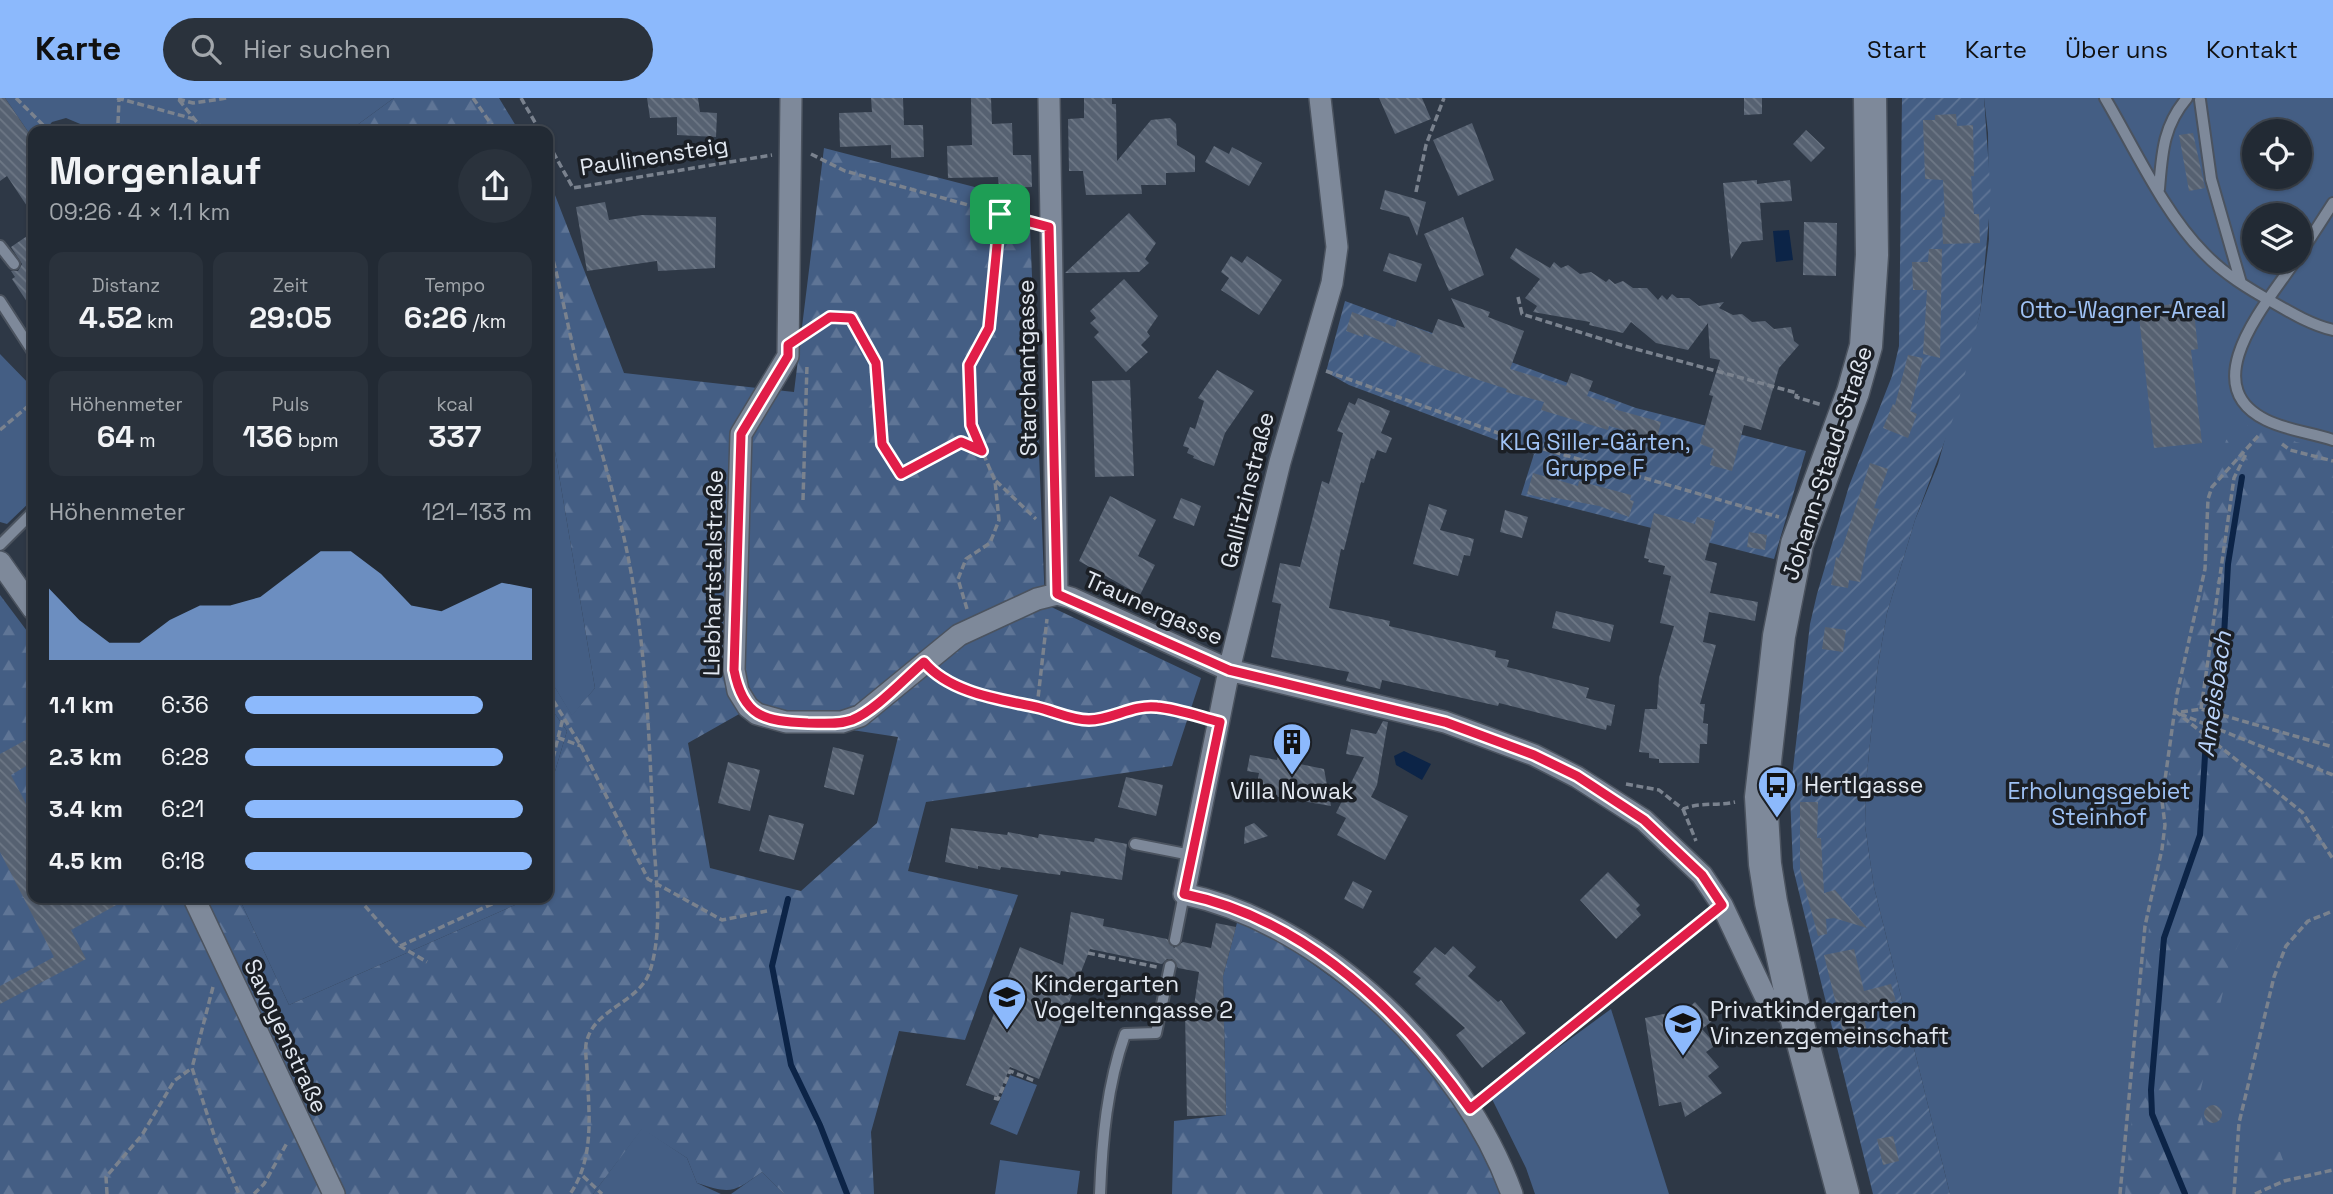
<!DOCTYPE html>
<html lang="de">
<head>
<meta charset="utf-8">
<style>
	:root { --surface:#222a34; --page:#2a323c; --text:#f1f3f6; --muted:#a2a7ac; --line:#3f464f; --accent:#8cb9fc }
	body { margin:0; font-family:"Space Grotesk",sans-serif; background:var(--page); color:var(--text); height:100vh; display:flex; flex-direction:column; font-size:26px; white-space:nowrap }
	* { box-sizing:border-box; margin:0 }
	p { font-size:23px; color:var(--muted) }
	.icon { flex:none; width:38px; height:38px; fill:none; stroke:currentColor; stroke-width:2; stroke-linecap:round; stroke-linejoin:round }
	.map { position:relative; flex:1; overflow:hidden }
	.drawer { position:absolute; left:28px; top:28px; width:525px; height:777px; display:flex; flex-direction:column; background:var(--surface); border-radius:14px; box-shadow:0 2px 5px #0004,0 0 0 2px var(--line) }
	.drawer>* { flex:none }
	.controls { position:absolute; left:2242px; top:21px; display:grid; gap:14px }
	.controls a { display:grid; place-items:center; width:70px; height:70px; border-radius:50%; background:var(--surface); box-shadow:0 2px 5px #0004,0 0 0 2px var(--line); font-size:35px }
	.pin { position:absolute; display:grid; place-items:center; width:60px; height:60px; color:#fff; margin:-30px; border-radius:14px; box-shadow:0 4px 10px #0006 }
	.round { display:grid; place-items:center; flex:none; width:74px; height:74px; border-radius:37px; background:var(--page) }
	.overview { display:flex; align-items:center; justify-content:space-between; height:119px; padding:0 21px }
	h1 { font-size:38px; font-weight:700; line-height:52px }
	.figures { display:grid; grid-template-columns:repeat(3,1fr); gap:10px; height:119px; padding:7px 21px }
	.figures div { display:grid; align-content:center; border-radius:14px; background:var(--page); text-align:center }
	.figures b { font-size:30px; font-weight:700 }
	.figures small { font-size:19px; font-weight:400 }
	.figures p { font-size:19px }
	.chart { height:196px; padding:14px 21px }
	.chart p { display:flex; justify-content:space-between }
	.chart svg { width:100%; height:126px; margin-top:7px; fill:var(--accent); opacity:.7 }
	ul { padding:0 21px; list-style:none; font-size:23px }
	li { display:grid; grid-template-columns:112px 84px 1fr; align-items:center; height:52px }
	li i { height:18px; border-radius:9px; background:var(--accent) }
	header { display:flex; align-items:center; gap:42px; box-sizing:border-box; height:98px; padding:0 35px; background:var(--accent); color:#111 }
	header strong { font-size:33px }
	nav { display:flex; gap:38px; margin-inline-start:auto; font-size:24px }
	.search { width:490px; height:63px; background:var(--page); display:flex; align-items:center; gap:18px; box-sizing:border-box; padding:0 24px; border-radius:38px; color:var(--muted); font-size:26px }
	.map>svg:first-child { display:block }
</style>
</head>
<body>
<header>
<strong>Karte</strong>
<div class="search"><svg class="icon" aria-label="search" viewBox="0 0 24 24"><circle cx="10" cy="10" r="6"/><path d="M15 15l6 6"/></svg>Hier suchen</div>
<nav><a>Start</a><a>Karte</a><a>Über uns</a><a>Kontakt</a></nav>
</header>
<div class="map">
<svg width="2333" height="1096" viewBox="0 0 2333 1096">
	<defs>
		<pattern id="forest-firs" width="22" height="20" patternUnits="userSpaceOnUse" patternTransform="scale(1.75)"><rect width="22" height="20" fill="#445e84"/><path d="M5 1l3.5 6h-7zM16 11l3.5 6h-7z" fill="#5f7596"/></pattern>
		<pattern id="garden-furrows" width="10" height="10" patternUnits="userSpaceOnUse" patternTransform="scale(1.75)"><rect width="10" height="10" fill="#445e84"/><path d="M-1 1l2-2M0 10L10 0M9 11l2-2" fill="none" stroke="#5f7596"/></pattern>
		<pattern id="building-back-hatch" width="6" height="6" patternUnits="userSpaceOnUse" patternTransform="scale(1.75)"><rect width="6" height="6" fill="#566171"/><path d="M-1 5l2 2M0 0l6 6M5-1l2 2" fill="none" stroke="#6e7886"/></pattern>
	</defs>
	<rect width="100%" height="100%" fill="#2e3846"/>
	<!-- green -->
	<path fill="#445e84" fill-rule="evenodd" d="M5 0H394L349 33H97L66 20 52 24 47 30 33 33 31 38Z
		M1984 0H2333V1096H1950L1874 789 1865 728 1866 685 1878 567 1887 515 1915 422 1938 366 1980 215 1989 141 1988 35ZM2254 33H2300V79H2254ZM2254 117H2300V163H2254Z
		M0 256 33 290V401L7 426 0 424Z
		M548 312 595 590 572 618 548 578Z
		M548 606 567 633 548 697Z
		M239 800H517L515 807 289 907Z
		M1611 911 1669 1096H1535L1526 1070 1491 999Z
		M1010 977 1037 987 1017 1037 990 1026Z
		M642 1030 687 1060 697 1085 721 1096H593Z
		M1000 1062 1080 1073 1077 1096H995Z
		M762 1074 784 1096H731Z"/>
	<!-- forest -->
	<path fill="url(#forest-firs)" fill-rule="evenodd" d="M394 0H499L519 33H349Z
		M824 50 1029 103 1045 506 1201 580 1172 668 926 704 908 773 1018 797 965 942 899 933 871 1034 874 1096H784L762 1074C733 1095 731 1096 697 1085L687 1060 642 1031 593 1096H0V497L33 541V800H239L289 907 515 807 517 800H548V697L567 633 548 606V578L572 617 595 590 548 312V79L624 275 794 294ZM741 615 898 639 877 725 801 793 710 770 688 645Z
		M2264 322 2296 344 2333 353V757L2260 805 2230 863 2198 1004 2220 1096H2125L2149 829 2154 790 2166 752 2169 727 2165 703 2180 598 2209 471 2211 402 2226 342 2248 327Z
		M1239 817C1328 874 1405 926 1465 1015 1482 1039 1493 1070 1506 1096H1172L1174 1023 1226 1017 1223 878Z
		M2275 1052 2280 1054 2283 1062 2279 1079 2256 1092 2250 1091 2247 1084 2250 1065Z"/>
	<!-- garden -->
	<path fill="url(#garden-furrows)" d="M1902 0H1984L1991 99 1980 215 1956 313 1915 422 1887 515 1878 567 1866 685 1865 728 1874 789 1950 1096H1873L1793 770 1790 696 1810 526 1817 496 1849 388 1892 278 1899 248Z
		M1345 203 1636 310 1806 353 1774 461 1521 397 1534 356 1349 287 1326 274Z"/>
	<!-- water -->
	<path fill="#0c2447" d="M1789 132 1793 162 1776 164 1773 133Z
		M1404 653 1431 666 1422 682 1396 667 1394 658Z"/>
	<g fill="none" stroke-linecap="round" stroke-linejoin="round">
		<!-- stream -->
		<path stroke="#0c2447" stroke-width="6" d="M788 801 772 868 791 967 820 1027 847 1096
			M2185 1096 2152 1016 2151 992 2164 840 2200 737 2207 626 2222 574 2228 466 2242 379"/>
	</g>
	<!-- building -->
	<path fill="url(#building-back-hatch)" d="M0 0H5L33 41V117L7 78 0 83Z
		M647 0H698L700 14 717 15 716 39 677 37V19L650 20Z
		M871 0H903L904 27H923L924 59 891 60V47L840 49 839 15 872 14Z
		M971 0H991L992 26 1012 25 1013 57H1031L1032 89 999 90 998 79 948 80 947 48 972 47Z
		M1084 0H1112V6H1116L1117 63 1151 22 1170 20 1176 26 1177 47 1195 58V74L1166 75V87H1141L1142 96 1086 97 1083 73H1069L1068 21 1084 20Z
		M1379 0H1422L1431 21 1395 36Z
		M1744 0H1762V16L1744 17Z
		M1956 16 1957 28 1973 27 1974 78H1971L1974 116H1979L1980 145 1943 146 1942 119H1945L1943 82 1925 81 1923 22H1935V17Z
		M1472 25 1494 82 1458 98 1433 42Z
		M1806 32 1825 50 1811 64 1793 46Z
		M2193 35 2205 90 2189 93 2179 37Z
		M1214 48 1229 56 1232 49 1262 65 1249 88 1205 64Z
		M1757 82V86L1790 82 1792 103 1760 105 1763 142 1742 144 1731 161 1723 85Z
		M1385 92 1426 104 1417 138 1409 119 1380 111Z
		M605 104 609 122 642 117 716 119 715 170 658 173 657 163 587 173 576 109Z
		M1129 115 1156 145 1145 161 1149 165 1139 174 1065 175Z
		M1463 119 1484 177 1449 193 1424 136Z
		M1804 124 1837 125 1836 178 1803 177Z
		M33 134V213L12 181 15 179 11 173H18L22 166 11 149Z
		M1516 150 1550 170 1554 164 1561 170 1568 167 1580 176 1591 174 1606 184 1609 181 1615 186 1623 183 1633 190H1647L1658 202 1662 197 1667 202 1672 196 1677 200H1689L1699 208 1724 204 1719 210 1733 217 1742 216 1752 224 1765 223 1774 231 1791 229 1794 243 1799 247 1779 270 1761 332 1744 327 1732 373 1710 367 1714 351 1700 346 1713 298 1709 297 1720 262 1710 260 1708 225 1688 252 1656 245 1631 224 1623 235 1589 227 1590 224 1533 214 1537 208 1525 200 1540 181 1510 160Z
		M1929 151H1942L1940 260 1923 256 1927 192H1913L1912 164H1928Z
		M1389 155 1422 166 1416 184 1383 173Z
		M1231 158 1242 165 1247 158 1282 182 1259 217 1221 192 1229 180 1221 174Z
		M1124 181 1158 218 1147 234 1150 238 1141 247 1148 254 1126 274 1094 239 1099 234 1090 225 1096 220 1090 213Z
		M1451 200 1490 214 1488 219 1524 233 1510 271 1566 288 1571 275 1593 283 1587 298 1616 307 1614 311 1661 324 1657 341 1609 328 1608 332 1541 312 1544 304 1506 294 1507 291 1419 263 1421 258 1364 236 1363 239 1346 233 1352 214 1395 229 1397 222 1432 236 1438 221 1465 230Z
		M2193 204 2198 251 2191 252 2202 345 2154 350 2138 210Z
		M1908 257 1923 260 1910 313 1917 316 1908 340 1883 330 1893 306 1895 307Z
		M1217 272 1254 293 1225 335 1214 368 1193 360 1194 358 1187 355 1189 350 1183 348 1190 329 1195 331 1204 303 1198 300Z
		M1130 282 1134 378 1095 379 1092 283Z
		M1358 300 1390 313 1381 335 1392 340 1386 355 1377 352 1374 361 1371 360 1364 385 1361 384 1344 452 1341 451 1329 510 1390 523 1389 528 1496 553 1495 559 1509 562 1507 569 1589 590 1586 600 1615 607 1611 628 1607 627 1606 632 1499 605 1498 608 1382 582 1380 591 1346 583 1349 574 1271 559 1281 506 1272 504 1280 465 1300 469 1322 383 1329 386 1343 335 1337 333 1349 304 1355 307Z
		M1870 365 1888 371 1874 410 1879 411 1868 441 1860 484 1849 482 1848 490 1831 487 1836 459 1839 460Z
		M1533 375 1578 388 1579 383 1631 397 1630 402 1634 403 1629 419 1599 408 1551 399 1550 402 1527 396Z
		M1110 398 1156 422 1138 458 1155 467 1140 497 1079 463Z
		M1181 400 1201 408 1194 428 1173 420Z
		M1429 406 1447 412 1440 432 1474 441 1470 458 1464 457 1458 478 1413 466Z
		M1505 412 1528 419 1522 440 1500 434Z
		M1654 415 1695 426 1697 419 1715 423 1705 462 1717 465 1710 495 1758 504 1755 523 1709 514 1703 544 1716 547 1700 606H1705L1703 625 1708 626 1707 646H1700L1699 665H1659V661L1649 660V655L1639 654 1645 611H1657L1659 580 1674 528 1660 525 1671 478 1663 476 1665 468 1648 464 1649 461 1644 460Z
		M1749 434 1767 437 1765 452 1747 449Z
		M1556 513 1614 527 1610 544 1552 530Z
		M1825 529 1846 532 1843 554 1822 551Z
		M1383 623 1388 624 1377 687 1371 699 1408 718 1385 762 1337 737 1346 720 1336 715 1364 659 1346 656 1351 631 1376 636Z
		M33 638V664L11 677 33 719V736L27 740 33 751V800H52L55 806 67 800H129L71 832 86 861 0 906V888L54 859 0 754V656Z
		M833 649 864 657 854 697 824 689Z
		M1280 649 1297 652 1295 665 1324 671 1331 708 1255 695 1259 675 1247 673 1250 657 1277 662Z
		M728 664 760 672 750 713 718 705Z
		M1126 679 1163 687 1156 718 1118 709Z
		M1800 704H1818L1817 740H1821L1824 795 1835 792 1867 830 1834 820 1826 821 1827 836 1818 838 1800 772Z
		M769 717 804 726 794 762 759 753Z
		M1254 725 1268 738 1244 746 1245 729Z
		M951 730 1007 737 1008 734 1038 740 1039 736 1094 744 1095 740 1127 746 1122 782 1061 773 1060 777 1001 769 1000 772 978 768V771L945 764Z
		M1608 774 1640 807 1636 811 1641 817 1616 841 1580 802Z
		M1353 783 1372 793 1363 811 1344 801Z
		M1071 814 1104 821 1103 828 1167 841 1174 850 1183 844 1211 850 1216 825 1236 829 1223 878 1226 1017 1187 1018 1185 915H1193L1199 874 1178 870 1172 861H1167L1162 866 1090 851 1039 981 1010 969 998 999 966 987 1020 849 1063 867Z
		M1453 848 1476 869 1468 878 1498 904 1501 902 1526 935 1482 970 1456 937 1465 930 1415 886 1421 880 1413 874 1435 849 1445 857Z
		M1854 851 1864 893 1891 886 1896 903 1862 912 1868 937 1845 943 1824 857Z
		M1695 904 1712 923 1702 931 1716 947 1706 954 1719 969 1708 978 1722 995 1685 1019 1681 1004 1659 1008 1645 920 1673 914 1678 920Z
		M2204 1016a9 9 0 1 1 18 0a9 9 0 1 1-18 0Z
		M1893 1038 1899 1063 1883 1067 1877 1041Z"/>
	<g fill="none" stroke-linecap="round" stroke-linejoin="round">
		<!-- lane casing -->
		<g stroke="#4b535f" stroke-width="14">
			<path id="lane" d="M2105 0C2134 49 2164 115 2204 155 2224 176 2249 191 2274 205 2293 216 2312 227 2333 232
				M2200 2 2211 81 2241 185
				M2159 91C2162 55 2163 28 2187 0
				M0 148 14 166
				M2300 156 2333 105
				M2295 163C2269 203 2193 286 2266 322 2286 332 2312 335 2333 342
				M0 203 33 254
				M0 447 33 414
				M1135 746 1191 757
				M1175 842 1184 796
				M1100 1096C1102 1042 1107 987 1125 936L1156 935 1170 868"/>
		</g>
		<!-- street casing -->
		<g stroke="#4b535f" stroke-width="24">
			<path id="street" d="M791 0 788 258 741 336 734 572 738 593 748 609 757 616 786 624H842L860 618 959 537 1037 501 1057 496 1071 500 1229 572 1445 624 1534 657 1577 679 1644 722 1702 777 1722 807 1765 898 1784 914 1795 915
				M1049 0 1057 496
				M1320 0 1337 149 1332 185 1280 364 1229 572 1184 796C1324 825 1464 962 1512 1096
				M0 464 33 511
				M194 800 334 1096"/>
		</g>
		<!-- secondary casing -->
		<g stroke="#4b535f" stroke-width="35">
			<path id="secondary" d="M1843 1096 1795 915 1771 804 1765 766 1761 699 1779 538 1797 446 1853 294 1866 248 1872 157 1870 0"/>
		</g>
		<!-- path -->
		<path stroke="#7a828e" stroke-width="3.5" stroke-dasharray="7 3.5" stroke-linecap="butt" d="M16 0 49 33
			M117 0 194 21
			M473 0 496 33
			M521 0 540 33
			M178 1 193 5 227 0
			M179 2 204 33
			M118 25 119 2
			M116 33 118 26 134 33
			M548 45 573 90 772 57
			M811 56 845 73 1030 124
			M1416 94 1426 47 1444 0
			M548 143C561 189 569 236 581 282 601 354 624 424 635 498 647 575 650 653 653 730 655 775 664 829 650 873 640 904 596 910 587 942 584 950 587 964 587 973 589 1015 595 1060 570 1096
			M1518 199 1522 216 1621 247 1797 295 1796 299 1822 307
			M807 234 830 219 851 220 876 265 882 346 901 376 961 344 982 353
			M1326 273 1537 349 1779 419
			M0 332 33 304
			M2282 346 2290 352 2333 363
			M996 383 1036 421
			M803 402 807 267
			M967 511 958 481 966 461 990 445 999 422 995 383 971 327 969 267 989 230 1000 117
			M940 577 993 602 1037 609 1080 621H1100L1138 609H1157L1201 619
			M548 594 581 648 648 781 722 822 767 813
			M1037 609 1047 521
			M2201 611 2234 380 2246 356
			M2175 613 2302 714 2333 761
			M2181 614 2201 611 2333 649
			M2180 616 2333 677
			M548 636 581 648
			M548 680 563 620
			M1626 686 1659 692 1683 711C1700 704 1717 708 1735 704
			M1683 711 1696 743
			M358 800 400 848 427 864
			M400 848 505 800
			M1088 855 1157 869
			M213 889 192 970 216 1043 239 1096
			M994 1000 998 1001 1010 973 1035 983
			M1486 1000 1707 819
			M583 1078 602 1096
			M107 1096 106 1079 142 1037 174 983 192 970
			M254 1096 264 1086 287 1045
			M2120 1096 2145 828 2162 751 2165 727 2162 703 2177 596 2205 471 2208 401 2212 389 2259 337
			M2234 1096 2239 1025 2274 879 2286 848 2308 823 2333 813
			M2255 1096 2284 1083 2333 1072"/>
		<!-- lane -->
		<use href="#lane" stroke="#7e899a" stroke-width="10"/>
		<!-- street -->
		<use href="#street" stroke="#7e899a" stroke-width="21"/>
		<!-- secondary -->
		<use href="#secondary" stroke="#7e899a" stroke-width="32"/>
	</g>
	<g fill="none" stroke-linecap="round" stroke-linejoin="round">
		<!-- route casing -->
		<g stroke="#fff" stroke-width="14">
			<path id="route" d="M1000 116 1049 129 1057 496 1229 572 1445 624 1534 657 1577 678 1644 722 1702 777 1722 807 1470 1011C1400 913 1305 821 1184 796L1220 624C1200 619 1178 611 1157 609 1133 606 1112 622 1089 622 1071 622 1054 613 1036 609 999 601 950 595 924 564 905 580 875 613 852 622 838 627 822 625 808 625 764 623 743 619 734 572L741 336 788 258V247L830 219 851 220 876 265 882 346 901 376 961 344 982 353 971 327 969 267 989 230Z"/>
		</g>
		<!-- route -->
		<use href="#route" stroke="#e11d48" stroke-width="9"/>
	</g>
	<!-- icons -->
	<defs>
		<g id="building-pin" transform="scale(2.0125)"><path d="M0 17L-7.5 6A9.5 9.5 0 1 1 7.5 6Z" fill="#8cb9fc" stroke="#1b1f25"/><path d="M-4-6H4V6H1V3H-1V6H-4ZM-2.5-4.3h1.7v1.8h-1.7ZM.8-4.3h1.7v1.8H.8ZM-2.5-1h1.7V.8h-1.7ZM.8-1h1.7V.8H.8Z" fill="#111"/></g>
		<g id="bus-pin" transform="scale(2.0125)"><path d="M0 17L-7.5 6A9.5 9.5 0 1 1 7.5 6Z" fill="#8cb9fc" stroke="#1b1f25"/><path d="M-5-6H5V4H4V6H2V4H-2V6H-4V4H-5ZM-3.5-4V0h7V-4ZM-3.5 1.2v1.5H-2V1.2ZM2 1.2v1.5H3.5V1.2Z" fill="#111"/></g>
		<g id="school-pin" transform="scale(2.0125)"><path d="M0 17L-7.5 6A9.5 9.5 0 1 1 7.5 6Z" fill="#8cb9fc" stroke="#1b1f25"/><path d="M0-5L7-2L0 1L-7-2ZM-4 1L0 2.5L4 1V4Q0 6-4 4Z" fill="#111"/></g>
	</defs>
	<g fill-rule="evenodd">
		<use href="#building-pin" x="1292" y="644"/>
		<use href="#bus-pin" x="1777" y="687"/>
		<use href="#school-pin" x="1007" y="899"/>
		<use href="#school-pin" x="1683" y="925"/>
	</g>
	<g text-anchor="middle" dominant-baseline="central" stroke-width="7" stroke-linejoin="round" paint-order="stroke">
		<!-- street labels -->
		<g font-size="23" fill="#e2e8f1" stroke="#1b1f25">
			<text transform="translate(654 58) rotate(-9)">Paulinensteig</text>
			<text transform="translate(1027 270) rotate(-91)">Starchantgasse</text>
			<text transform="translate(1827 365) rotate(-72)">Johann-Staud-Straße</text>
			<text transform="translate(1247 392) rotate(-76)">Gallitzinstraße</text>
			<text transform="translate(713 475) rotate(-89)">Liebhartstalstraße</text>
			<text transform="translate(1154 510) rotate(24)">Traunergasse</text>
			<text transform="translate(286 938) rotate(65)">Savoyenstraße</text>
		</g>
		<!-- park labels -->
		<g font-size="23" fill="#9fc2f5" stroke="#1b1f25">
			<text x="2123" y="212">Otto-Wagner-Areal</text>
			<text x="1595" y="344">KLG Siller-Gärten,<tspan x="1595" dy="26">Gruppe F</tspan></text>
			<text x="2099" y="693">Erholungsgebiet<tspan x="2099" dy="26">Steinhof</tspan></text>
		</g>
		<!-- poi labels -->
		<g font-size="23" fill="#e2e8f1" stroke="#1b1f25" text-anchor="start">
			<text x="1804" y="687">Hertlgasse</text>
			<text x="1292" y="693" text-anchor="middle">Villa Nowak</text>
			<text x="1034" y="886">Kindergarten<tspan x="1034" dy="26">Vogeltenngasse 2</tspan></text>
			<text x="1710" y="912">Privatkindergarten<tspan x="1710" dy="26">Vinzenzgemeinschaft</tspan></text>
		</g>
		<!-- water labels -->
		<g font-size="24" font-style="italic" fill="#b9d3fa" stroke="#1b1f25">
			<text transform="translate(2214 596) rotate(-82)">Ameisbach</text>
		</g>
	</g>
</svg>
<div class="controls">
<a><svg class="icon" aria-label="locate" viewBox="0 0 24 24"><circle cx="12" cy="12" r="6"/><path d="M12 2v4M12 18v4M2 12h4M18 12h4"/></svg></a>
<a><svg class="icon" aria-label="layers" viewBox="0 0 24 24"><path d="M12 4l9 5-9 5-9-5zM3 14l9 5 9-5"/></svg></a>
</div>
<div class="pin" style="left:1000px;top:116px;background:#1e9e55"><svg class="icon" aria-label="arrive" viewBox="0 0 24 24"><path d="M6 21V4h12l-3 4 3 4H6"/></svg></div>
<section class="drawer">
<div class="overview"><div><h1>Morgenlauf</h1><p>09:26 · 4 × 1.1 km</p></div><a class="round"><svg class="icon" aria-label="share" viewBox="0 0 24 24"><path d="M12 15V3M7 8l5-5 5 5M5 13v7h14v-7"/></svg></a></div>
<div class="figures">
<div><p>Distanz</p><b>4.52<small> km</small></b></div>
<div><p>Zeit</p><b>29:05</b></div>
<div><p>Tempo</p><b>6:26<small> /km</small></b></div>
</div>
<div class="figures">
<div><p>Höhenmeter</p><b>64<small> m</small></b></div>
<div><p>Puls</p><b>136<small> bpm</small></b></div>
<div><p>kcal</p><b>337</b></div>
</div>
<div class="chart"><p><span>Höhenmeter</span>121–133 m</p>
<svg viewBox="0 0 160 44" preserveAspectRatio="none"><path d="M0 44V19L10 30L20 38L30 38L40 30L50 25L60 25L70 22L80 14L90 6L100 6L110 14L120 25L130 27L140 22L150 17L160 19V44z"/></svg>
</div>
<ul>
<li><b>1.1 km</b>6:36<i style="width:83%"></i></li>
<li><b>2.3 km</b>6:28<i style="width:90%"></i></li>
<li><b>3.4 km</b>6:21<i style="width:97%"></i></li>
<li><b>4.5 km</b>6:18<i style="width:100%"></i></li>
</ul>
</section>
</div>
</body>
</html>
